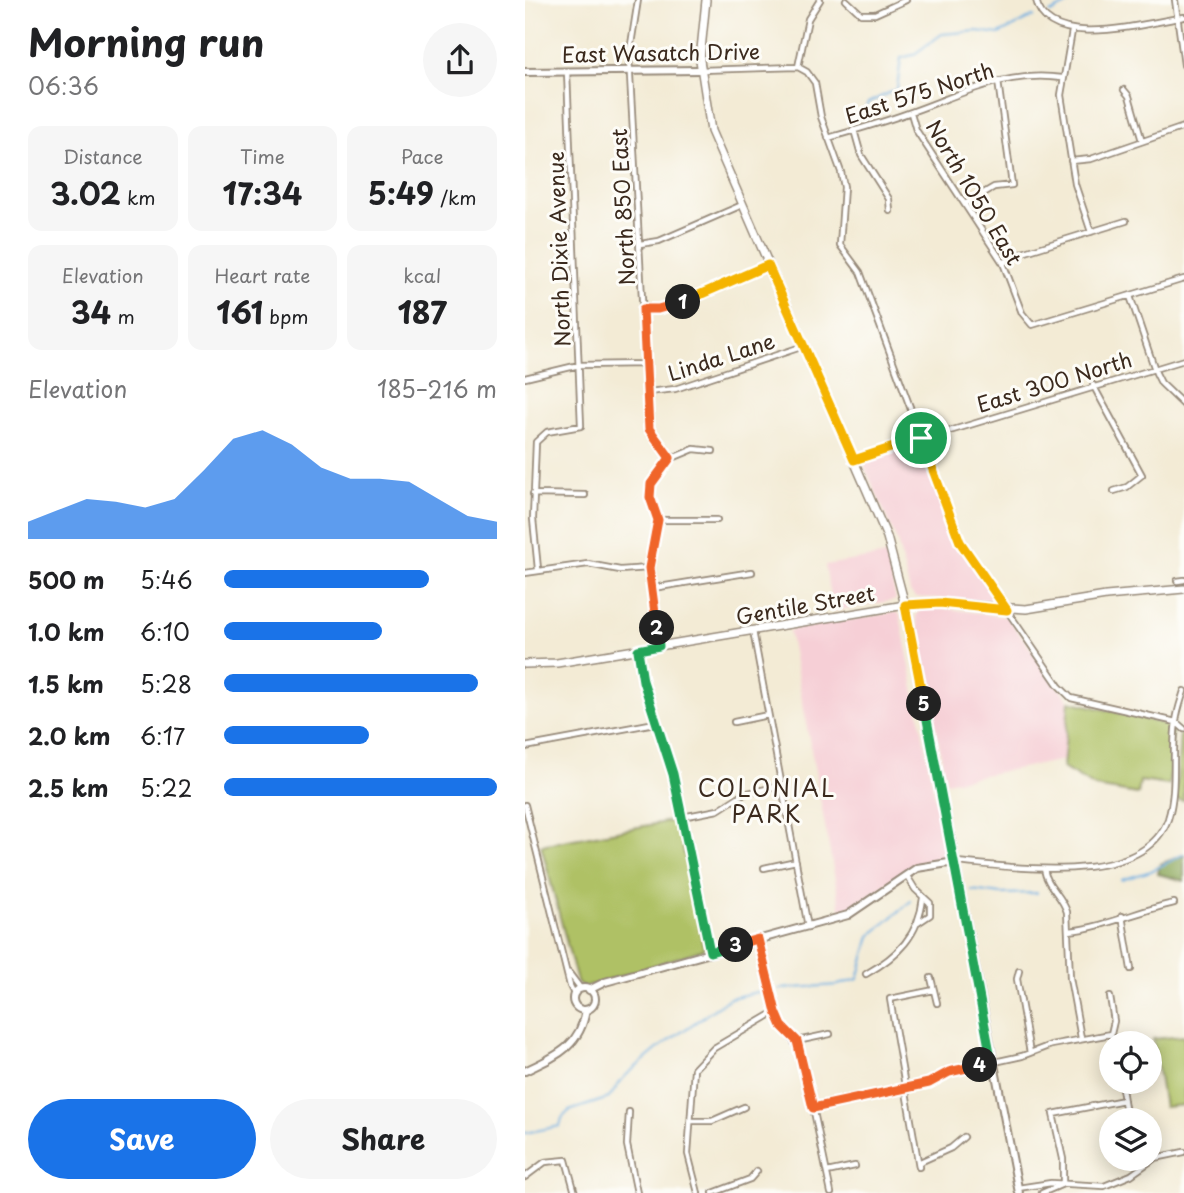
<!DOCTYPE html>
<html lang="en">
<head>
<meta charset="utf-8">
<style>
	:root { --surface:#fff; --page:#f6f6f6; --text:#202124; --muted:#757577; --accent:#1a73e8 }
	body { margin:0; font-family:"Playpen Sans",sans-serif; background:var(--page); color:var(--text); height:100vh; display:flex; flex-direction:column; font-size:26px; white-space:nowrap }
	* { box-sizing:border-box; margin:0 }
	p { font-size:23px; color:var(--muted) }
	.icon { flex:none; width:38px; height:38px; fill:none; stroke:currentColor; stroke-width:2; stroke-linecap:round; stroke-linejoin:round }
	.map { position:relative; flex:1; overflow:hidden }
	.panel { display:flex; flex-direction:column; background:var(--surface); width:525px }
	.panel>* { flex:none }
	.fabs { position:absolute; left:574px; top:1031px; display:grid; gap:14px }
	.fabs a { display:grid; place-items:center; width:63px; height:63px; border-radius:50%; background:var(--surface); box-shadow:0 4px 18px #0003; font-size:35px }
	.pin { position:absolute; display:grid; place-items:center; width:60px; height:60px; color:#fff; margin:-30px; border:4px solid #fff; border-radius:50%; box-shadow:0 2px 7px #0007 }
	.km { position:absolute; width:35px; height:35px; margin:-18px; border-radius:50%; background:#222; color:#fff; font-size:19px; line-height:35px; text-align:center }
	.round { display:grid; place-items:center; flex:none; width:74px; height:74px; border-radius:37px; background:var(--page) }
	.head { display:flex; align-items:center; justify-content:space-between; height:119px; padding:0 28px }
	h1 { font-size:38px; font-weight:700; line-height:52px }
	.stats { display:grid; grid-template-columns:repeat(3,1fr); gap:10px; height:119px; padding:7px 28px }
	.stats div { display:grid; align-content:center; border-radius:14px; background:var(--page); text-align:center }
	.stats b { font-size:30px; font-weight:700 }
	.stats small { font-size:19px; font-weight:400 }
	.stats p { font-size:19px }
	.chart { height:196px; padding:14px 28px }
	.chart p { display:flex; justify-content:space-between }
	.chart svg { width:100%; height:126px; margin-top:7px; fill:var(--accent); opacity:.7 }
	.cta { display:flex; gap:14px; margin-top:auto; padding:14px 28px }
	.cta a { flex:1; height:80px; border-radius:42px; background:var(--accent); color:#fff; font-size:28px; font-weight:700; line-height:80px; text-align:center }
	.cta a+a { background:var(--page); color:var(--text) }
	ul { padding:0 28px; list-style:none; font-size:23px }
	li { display:grid; grid-template-columns:112px 84px 1fr; align-items:center; height:52px }
	li i { height:18px; border-radius:9px; background:var(--accent) }
	main { display:flex; flex:1; min-height:0 }
	.map>svg:first-child { display:block }
</style>
</head>
<body>
<main>
<section class="panel">
<div class="head"><div><h1>Morning run</h1><p>06:36</p></div><a class="round"><svg class="icon" aria-label="share" viewBox="0 0 24 24"><path d="M12 15V3M7 8l5-5 5 5M5 13v7h14v-7"/></svg></a></div>
<div class="stats">
<div><p>Distance</p><b>3.02<small> km</small></b></div>
<div><p>Time</p><b>17:34</b></div>
<div><p>Pace</p><b>5:49<small> /km</small></b></div>
</div>
<div class="stats">
<div><p>Elevation</p><b>34<small> m</small></b></div>
<div><p>Heart rate</p><b>161<small> bpm</small></b></div>
<div><p>kcal</p><b>187</b></div>
</div>
<div class="chart"><p><span>Elevation</span>185–216 m</p>
<svg viewBox="0 0 160 44" preserveAspectRatio="none"><path d="M0 44V38L10 34L20 30L30 31L40 33L50 30L60 20L70 9L80 6L90 11L100 19L110 23L120 23L130 24L140 30L150 36L160 38V44z"/></svg>
</div>
<ul>
<li><b>500 m</b>5:46<i style="width:75%"></i></li>
<li><b>1.0 km</b>6:10<i style="width:58%"></i></li>
<li><b>1.5 km</b>5:28<i style="width:93%"></i></li>
<li><b>2.0 km</b>6:17<i style="width:53%"></i></li>
<li><b>2.5 km</b>5:22<i style="width:100%"></i></li>
</ul>
<div class="cta"><a>Save</a><a>Share</a></div>
</section>
<div class="map">
<svg width="659" height="1193" viewBox="0 0 659 1193">
	<rect width="100%" height="100%" fill="#fdfcf7"/>
	<filter id="ink" filterUnits="userSpaceOnUse"><feTurbulence type="fractalNoise" baseFrequency=".0143" numOctaves="2"/><feDisplacementMap in="SourceGraphic" scale="14" xChannelSelector="R" yChannelSelector="G"/><feConvolveMatrix kernelMatrix="1 2 1 2 8 2 1 2 1" color-interpolation-filters="sRGB"/></filter>
	<filter id="wash" filterUnits="userSpaceOnUse"><feTurbulence type="fractalNoise" baseFrequency=".00686" numOctaves="4" result="noise"/><feDisplacementMap in="SourceGraphic" scale="28" xChannelSelector="R" yChannelSelector="G"/><feGaussianBlur stdDeviation="1.57" result="paint"/><feColorMatrix in="noise" values="0 0 0 0 0 0 0 0 0 0 0 0 0 0 0 0 0 1.4 0 .05"/><feComposite in="paint" operator="in"/></filter>
	<g filter="url(#wash)">
		<rect width="100%" height="100%" fill="#f3ebd5"/>
		<!-- built -->
		<path fill="#f6cfd6" d="M391 445 395 446 435 549 467 593 464 602 390 597 385 592 372 541 339 465 342 460Z
			M362 555 371 600 308 611 300 565Z
			M396 609H425L482 617 544 701 539 760 421 782 391 616Z
			M371 612 375 615 421 856 388 865 329 907 316 912 264 630Z"/>
		<!-- green -->
		<path fill="#afc165" stroke="#757642" stroke-width="2" d="M544 701 648 726 644 785 615 781 613 794 570 787 538 768Z
			M655 732H659V801L651 800Z
			M152 820 179 949 59 988 52 982 16 845Z
			M659 1036V1105L639 1107 628 1039Z"/>
		<!-- forest -->
		<path fill="#8ba75a" stroke="#63683c" stroke-width="2" d="M659 855V881L633 874 635 864Z"/>
		<g fill="none" stroke-linecap="round" stroke-linejoin="round">
			<!-- stream -->
			<path stroke="#6cade0" stroke-width="2" d="M525 13 551 0
				M338 114 343 103 372 89 376 58 388 55 417 34 452 31 474 34 509 16
				M596 880 626 871 659 854
				M447 890 476 894 512 893
				M254 989 313 985 333 979 345 936 386 901
				M0 1133 35 1126 37 1118 44 1111 84 1098 99 1077 135 1047 205 998 237 991"/>
		</g>
	</g>
	<g filter="url(#ink)">
		<g fill="none" stroke-linecap="round" stroke-linejoin="round">
			<!-- minor casing -->
			<g stroke="#978a7a" stroke-width="8">
				<path id="minor" d="M113 0 104 57 124 429 145 459
					M321 0 336 14H350L381 0
					M511 0C522 52 621 23 659 17
					M650 0 659 65
					M547 31 536 95 550 184 566 232
					M273 67 282 72 290 83 296 117 316 172 319 187 315 245 335 272 435 542 534 686 546 698 651 722 659 729
					M273 67 283 19 295 0
					M176 70 273 67
					M599 90 604 96 617 141
					M386 113 391 130 478 263 497 313 507 325 659 279
					M329 130 336 155 364 199 365 211
					M303 138C331 130 359 122 386 112 437 94 481 70 537 78
					M546 161 566 159 659 127
					M440 204 469 187 487 185 473 81
					M115 244 134 241 217 205
					M478 263 494 254 601 221
					M605 296 631 373 636 383 659 405
					M118 309 148 306 243 265
					M0 378 54 365 121 364
					M568 385 617 475 602 487 589 491
					M123 392 150 389 279 346
					M329 460 659 360
					M8 494 60 495
					M133 520H192
					M13 569 8 519 11 442 22 432 56 426 42 72
					M0 573 63 564 95 570 124 568
					M652 581 659 580
					M128 588 227 572
					M228 631 283 927
					M134 646 124 568 133 520 125 497 126 484 145 459 169 449 188 451
					M113 650 118 681 148 774 185 952
					M209 722 243 715
					M0 747 130 723
					M0 805 45 986 49 994
					M157 817 193 810 218 794 256 786
					M430 862C486 866 618 889 643 819 653 788 646 753 651 722 652 711 656 701 659 691
					M239 868 271 861
					M519 869C522 887 537 895 542 912L545 978 556 1038
					M382 876 390 889 405 903V915L393 923
					M597 916 606 969
					M544 931C580 927 613 911 649 903
					M234 939C240 964 243 992 252 1016 259 1032 272 1041 278 1059L306 1193
					M494 971 492 979 505 1053
					M44 973 56 989
					M341 974C373 956 394 935 398 898
					M406 978 412 1003
					M585 997 589 1021 586 1034
					M586 1034 590 1043
					M272 1041 305 1034
					M596 1082 602 1120
					M288 1108 404 1083 424 1072 497 1056 526 1045 586 1034
					M104 1112 102 1145 112 1193
					M167 1121H187L219 1107
					M395 1162 426 1148 439 1137
					M394 1167 365 999 409 990
					M302 1172 330 1166
					M0 1177 20 1162 41 1160 50 1193
					M538 1184V1159L528 1114 599 1100
					M493 1188 526 1183 579 1186 606 1175 630 1158 659 1152
					M173 1193 163 1154 169 1069 189 1048 250 1012
					M188 1193 225 1179 232 1171
					M517 1193 538 1184"/>
			</g>
			<!-- tertiary casing -->
			<g stroke="#978a7a" stroke-width="10">
				<path id="tertiary" d="M0 72 175 70
					M380 605 494 1193
					M48 999a11 11 0 1 1 22 0a11 11 0 1 1-22 0Z
					M64 990 80 982 323 915 392 868 430 862
					M0 1071C31 1056 55 1047 61 1010"/>
			</g>
			<!-- secondary casing -->
			<g stroke="#978a7a" stroke-width="10">
				<path id="secondary" d="M181 0 175 60 186 131 362 537 380 605
					M0 664 32 663 386 604 415 603 501 609 581 596 659 589"/>
			</g>
			<!-- minor -->
			<use href="#minor" stroke="#fff" stroke-width="4.5"/>
			<!-- tertiary -->
			<use href="#tertiary" stroke="#fff" stroke-width="6"/>
			<!-- secondary -->
			<use href="#secondary" stroke="#fff" stroke-width="7"/>
		</g>
	</g>
	<g fill="none" stroke-linecap="round" stroke-linejoin="round" filter="url(#ink)">
		<!-- split-1 casing -->
		<g stroke="#fff" stroke-width="14">
			<path id="split-1" d="M158 302 243 265 329 460 396 438"/>
		</g>
		<!-- split-2 casing -->
		<g stroke="#fff" stroke-width="14">
			<path id="split-2" d="M132 628 124 568 133 520 125 497 126 484 145 458 124 429 118 309H133L158 302"/>
		</g>
		<!-- split-3 casing -->
		<g stroke="#fff" stroke-width="14">
			<path id="split-3" d="M132 628 134 646 113 650 118 681 148 774 185 952 211 945"/>
		</g>
		<!-- split-4 casing -->
		<g stroke="#fff" stroke-width="14">
			<path id="split-4" d="M211 945 233 939 251 1012 257 1026 272 1041 288 1108 404 1083 424 1072 455 1065"/>
		</g>
		<!-- split-5 casing -->
		<g stroke="#fff" stroke-width="14">
			<path id="split-5" d="M399 704 467 1063 455 1065"/>
		</g>
		<!-- split-6 casing -->
		<g stroke="#fff" stroke-width="14">
			<path id="split-6" d="M396 438 435 542 482 610 415 603 380 605 399 704"/>
		</g>
		<!-- split-1 -->
		<use href="#split-1" stroke="#f5b400" stroke-width="9"/>
		<!-- split-2 -->
		<use href="#split-2" stroke="#f0652b" stroke-width="9"/>
		<!-- split-3 -->
		<use href="#split-3" stroke="#22a559" stroke-width="9"/>
		<!-- split-4 -->
		<use href="#split-4" stroke="#f0652b" stroke-width="9"/>
		<!-- split-5 -->
		<use href="#split-5" stroke="#22a559" stroke-width="9"/>
		<!-- split-6 -->
		<use href="#split-6" stroke="#f5b400" stroke-width="9"/>
	</g>
	<g text-anchor="middle" dominant-baseline="central" stroke-width="6" stroke-linejoin="round" paint-order="stroke">
		<!-- street labels -->
		<g font-size="21" fill="#3b2a1e" stroke="#fdfcf7">
			<text transform="translate(136 52) rotate(-1)">East Wasatch Drive</text>
			<text transform="translate(394 92) rotate(-18)">East 575 North</text>
			<text transform="translate(450 192) rotate(59)">North 1050 East</text>
			<text transform="translate(97 207) rotate(-93)">North 850 East</text>
			<text transform="translate(33 249) rotate(-92)">North Dixie Avenue</text>
			<text transform="translate(196 356) rotate(-18)">Linda Lane</text>
			<text transform="translate(529 381) rotate(-17)">East 300 North</text>
			<text transform="translate(280 604) rotate(-10)">Gentile Street</text>
		</g>
		<!-- neighbourhood labels -->
		<g font-size="23" letter-spacing="2" fill="#3b2a1e" stroke="#fdfcf7">
			<text x="242" y="787">COLONIAL<tspan x="242" dy="26">PARK</tspan></text>
		</g>
	</g>
</svg>
<div class="fabs">
<a><svg class="icon" aria-label="locate" viewBox="0 0 24 24"><circle cx="12" cy="12" r="6"/><path d="M12 2v4M12 18v4M2 12h4M18 12h4"/></svg></a>
<a><svg class="icon" aria-label="layers" viewBox="0 0 24 24"><path d="M12 4l9 5-9 5-9-5zM3 14l9 5 9-5"/></svg></a>
</div>
<div class="pin" style="left:396px;top:438px;background:#1e9e55"><svg class="icon" aria-label="arrive" viewBox="0 0 24 24"><path d="M6 21V4h12l-3 4 3 4H6"/></svg></div>
<b class="km" style="left:158px;top:302px">1</b>
<b class="km" style="left:132px;top:628px">2</b>
<b class="km" style="left:211px;top:945px">3</b>
<b class="km" style="left:455px;top:1065px">4</b>
<b class="km" style="left:399px;top:704px">5</b>
</div>
</main>
</body>
</html>
